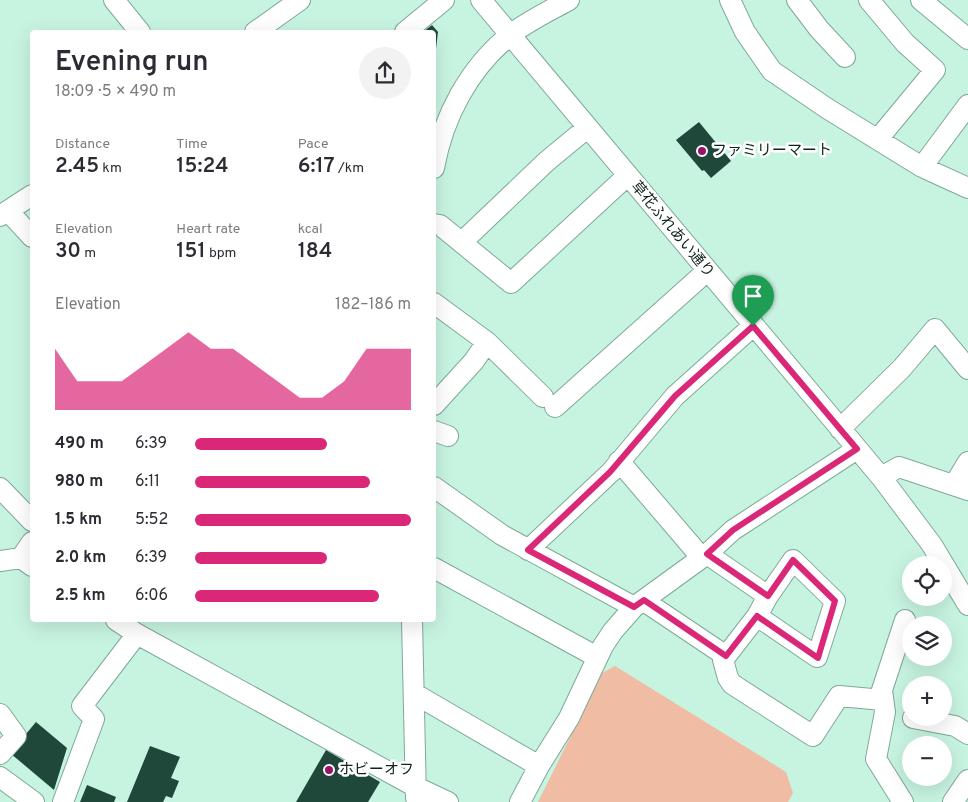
<!DOCTYPE html>
<html lang="en">
<head>
<meta charset="utf-8">
<style>
	:root { --surface:#fff; --page:#f2f2f3; --text:#2b2b33; --muted:#7c7c81; --accent:#db2777 }
	body { margin:0; font-family:Overpass,"Noto Sans JP",sans-serif; background:var(--page); color:var(--text); height:100vh; display:flex; flex-direction:column; font-size:19px; white-space:nowrap }
	* { box-sizing:border-box; margin:0 }
	p { font-size:16px; color:var(--muted) }
	.icon { flex:none; width:28px; height:28px; fill:none; stroke:currentColor; stroke-width:2; stroke-linecap:round; stroke-linejoin:round }
	.map { position:relative; flex:1; overflow:hidden }
	.drawer { position:absolute; left:30px; top:30px; width:406px; height:592px; display:flex; flex-direction:column; background:var(--surface); border-radius:5px; box-shadow:0 5px 20px #0002 }
	.drawer>* { flex:none }
	.tools { position:absolute; left:902px; top:556px; display:grid; gap:10px }
	.tools a { display:grid; place-items:center; width:50px; height:50px; border-radius:50%; background:var(--surface); box-shadow:0 5px 20px #0002; font-size:25px }
	.pin { position:absolute; display:grid; place-items:center; width:42px; height:42px; color:#fff; margin:-51px -21px; border-radius:50% 50% 50% 0; rotate:-45deg; box-shadow:0 0 5px #0007 }
	.pin .icon { rotate:45deg }
	.round { display:grid; place-items:center; flex:none; width:52px; height:52px; border-radius:26px; background:var(--page) }
	.headline { display:flex; align-items:center; justify-content:space-between; height:85px; padding:0 25px }
	h1 { font-size:28px; font-weight:600; line-height:38px }
	.figures { display:grid; grid-template-columns:repeat(3,1fr); gap:8px; height:85px; padding:5px 25px }
	.figures div { display:grid; align-content:center }
	.figures b { font-size:21px; font-weight:600 }
	.figures small { font-size:14px; font-weight:400 }
	.figures p { font-size:14px }
	.chart { height:140px; padding:10px 25px }
	.chart p { display:flex; justify-content:space-between }
	.chart svg { width:100%; height:90px; margin-top:5px; fill:var(--accent); opacity:.7 }
	ul { padding:0 25px; list-style:none; font-size:16px }
	li { display:grid; grid-template-columns:80px 60px 1fr; align-items:center; height:38px }
	li i { height:12px; border-radius:6px; background:var(--accent) }
	.map>svg:first-child { display:block }
</style>
</head>
<body>
<div class="map">
<svg width="968" height="802" viewBox="0 0 968 802">
	<rect width="100%" height="100%" fill="#c7f4e1"/>
	<!-- green -->
	<path fill="#f0bca3" d="M615 666 786 772 793 793 788 802H538L602 673Z"/>
	<!-- building -->
	<path fill="#20483a" d="M432 25 438 32 435 57 434 32H423Z
		M699 122 731 161 711 178 704 170 702 171 676 140Z
		M36 722 67 748 54 790 10 753Z
		M150 746 180 757 171 778 179 781 172 798 166 796 163 802H127Z
		M326 750 380 782 368 802H296Z
		M87 785 116 797 114 802H80Z"/>
	<g fill="none" stroke-linecap="round" stroke-linejoin="round">
		<!-- minor casing -->
		<g stroke="#7fa997" stroke-width="22">
			<path id="minor" d="M114 0 140 32
				M481 0 881 477 932 545 968 605
				M730 0 745 32 772 71 828 109 922 167 968 188
				M797 0 819 29 845 57
				M869 0 905 43 935 70 878 139
				M921 0 968 39
				M255 32 300 0
				M405 32 444 0
				M922 167 968 105
				M434 168C443 117 469 68 510 35 528 21 549 11 569 0
				M8 211 32 237
				M0 216 32 195
				M434 224 440 225 511 283 627 176
				M462 242 547 161 587 128
				M434 303 487 342 474 361 434 405
				M487 342 543 397
				M555 407 707 271
				M840 429 902 368 935 329 968 369
				M434 431 448 436
				M619 461 701 557
				M881 477 899 467 968 490
				M954 485 968 462
				M434 487 502 535 634 607
				M0 488 32 521
				M528 550 611 472 675 396 753 326
				M707 554 768 596 757 616 723 660 728 678 732 684 813 736 839 696 883 700
				M21 558 32 542
				M0 561 21 558 32 566
				M434 568 597 657
				M644 601 726 656
				M757 616 817 657 835 601 793 560 768 596
				M116 620 137 634 416 787 448 802
				M412 620 416 798
				M415 694 539 766
				M0 714 16 736 0 754
				M913 718 955 726 968 734
				M0 777 34 802
				M63 802 94 719 82 706 137 634
				M520 802 539 766 569 718 603 646 613 631 634 607 707 554 733 530 857 449
				M903 802 876 759 885 712 882 690 905 620
				M953 802 968 780"/>
		</g>
		<!-- minor -->
		<use href="#minor" stroke="#fff" stroke-width="20"/>
	</g>
	<g fill="none" stroke-linecap="round" stroke-linejoin="round">
		<!-- route casing -->
		<g stroke="#fff" stroke-width="10">
			<path id="route" d="M753 326 857 449 733 530 707 554 768 596 793 560 835 601 818 658 757 616 726 656 644 600 634 607 528 550 610 472 675 396Z"/>
		</g>
		<!-- route -->
		<use href="#route" stroke="#db2777" stroke-width="6"/>
	</g>
	<!-- markers -->
	<g fill="#971369" stroke="#fff" stroke-width="2">
		<circle cx="702" cy="151" r="5"/>
		<circle cx="329" cy="770" r="5"/>
	</g>
	<g text-anchor="middle" dominant-baseline="central" stroke-width="5" stroke-linejoin="round" paint-order="stroke">
		<!-- poi labels -->
		<g font-size="15" fill="#12231c" stroke="#fff" text-anchor="start">
			<text x="712" y="151">ファミリーマート</text>
			<text x="339" y="770">ホビーオフ</text>
		</g>
		<!-- street labels -->
		<g font-size="15" fill="#12231c" stroke="#fff">
			<text transform="translate(672 230) rotate(50)">草花ふれあい通り</text>
		</g>
	</g>
</svg>
<div class="tools">
<a><svg class="icon" aria-label="locate" viewBox="0 0 24 24"><circle cx="12" cy="12" r="6"/><path d="M12 2v4M12 18v4M2 12h4M18 12h4"/></svg></a>
<a><svg class="icon" aria-label="layers" viewBox="0 0 24 24"><path d="M12 4l9 5-9 5-9-5zM3 14l9 5 9-5"/></svg></a>
<a>+</a>
<a>−</a>
</div>
<div class="pin" style="left:753px;top:326px;background:#1e9e55"><svg class="icon" aria-label="arrive" viewBox="0 0 24 24"><path d="M6 21V4h12l-3 4 3 4H6"/></svg></div>
<section class="drawer">
<div class="headline"><div><h1>Evening run</h1><p>18:09 · 5 × 490 m</p></div><a class="round"><svg class="icon" aria-label="share" viewBox="0 0 24 24"><path d="M12 15V3M7 8l5-5 5 5M5 13v7h14v-7"/></svg></a></div>
<div class="figures">
<div><p>Distance</p><b>2.45<small> km</small></b></div>
<div><p>Time</p><b>15:24</b></div>
<div><p>Pace</p><b>6:17<small> /km</small></b></div>
</div>
<div class="figures">
<div><p>Elevation</p><b>30<small> m</small></b></div>
<div><p>Heart rate</p><b>151<small> bpm</small></b></div>
<div><p>kcal</p><b>184</b></div>
</div>
<div class="chart"><p><span>Elevation</span>182–186 m</p>
<svg viewBox="0 0 160 44" preserveAspectRatio="none"><path d="M0 44V14L10 30L20 30L30 30L40 22L50 14L60 6L70 14L80 14L90 22L100 30L110 38L120 38L130 30L140 14L150 14L160 14V44z"/></svg>
</div>
<ul>
<li><b>490 m</b>6:39<i style="width:61%"></i></li>
<li><b>980 m</b>6:11<i style="width:81%"></i></li>
<li><b>1.5 km</b>5:52<i style="width:100%"></i></li>
<li><b>2.0 km</b>6:39<i style="width:61%"></i></li>
<li><b>2.5 km</b>6:06<i style="width:85%"></i></li>
</ul>
</section>
</div>
</body>
</html>
